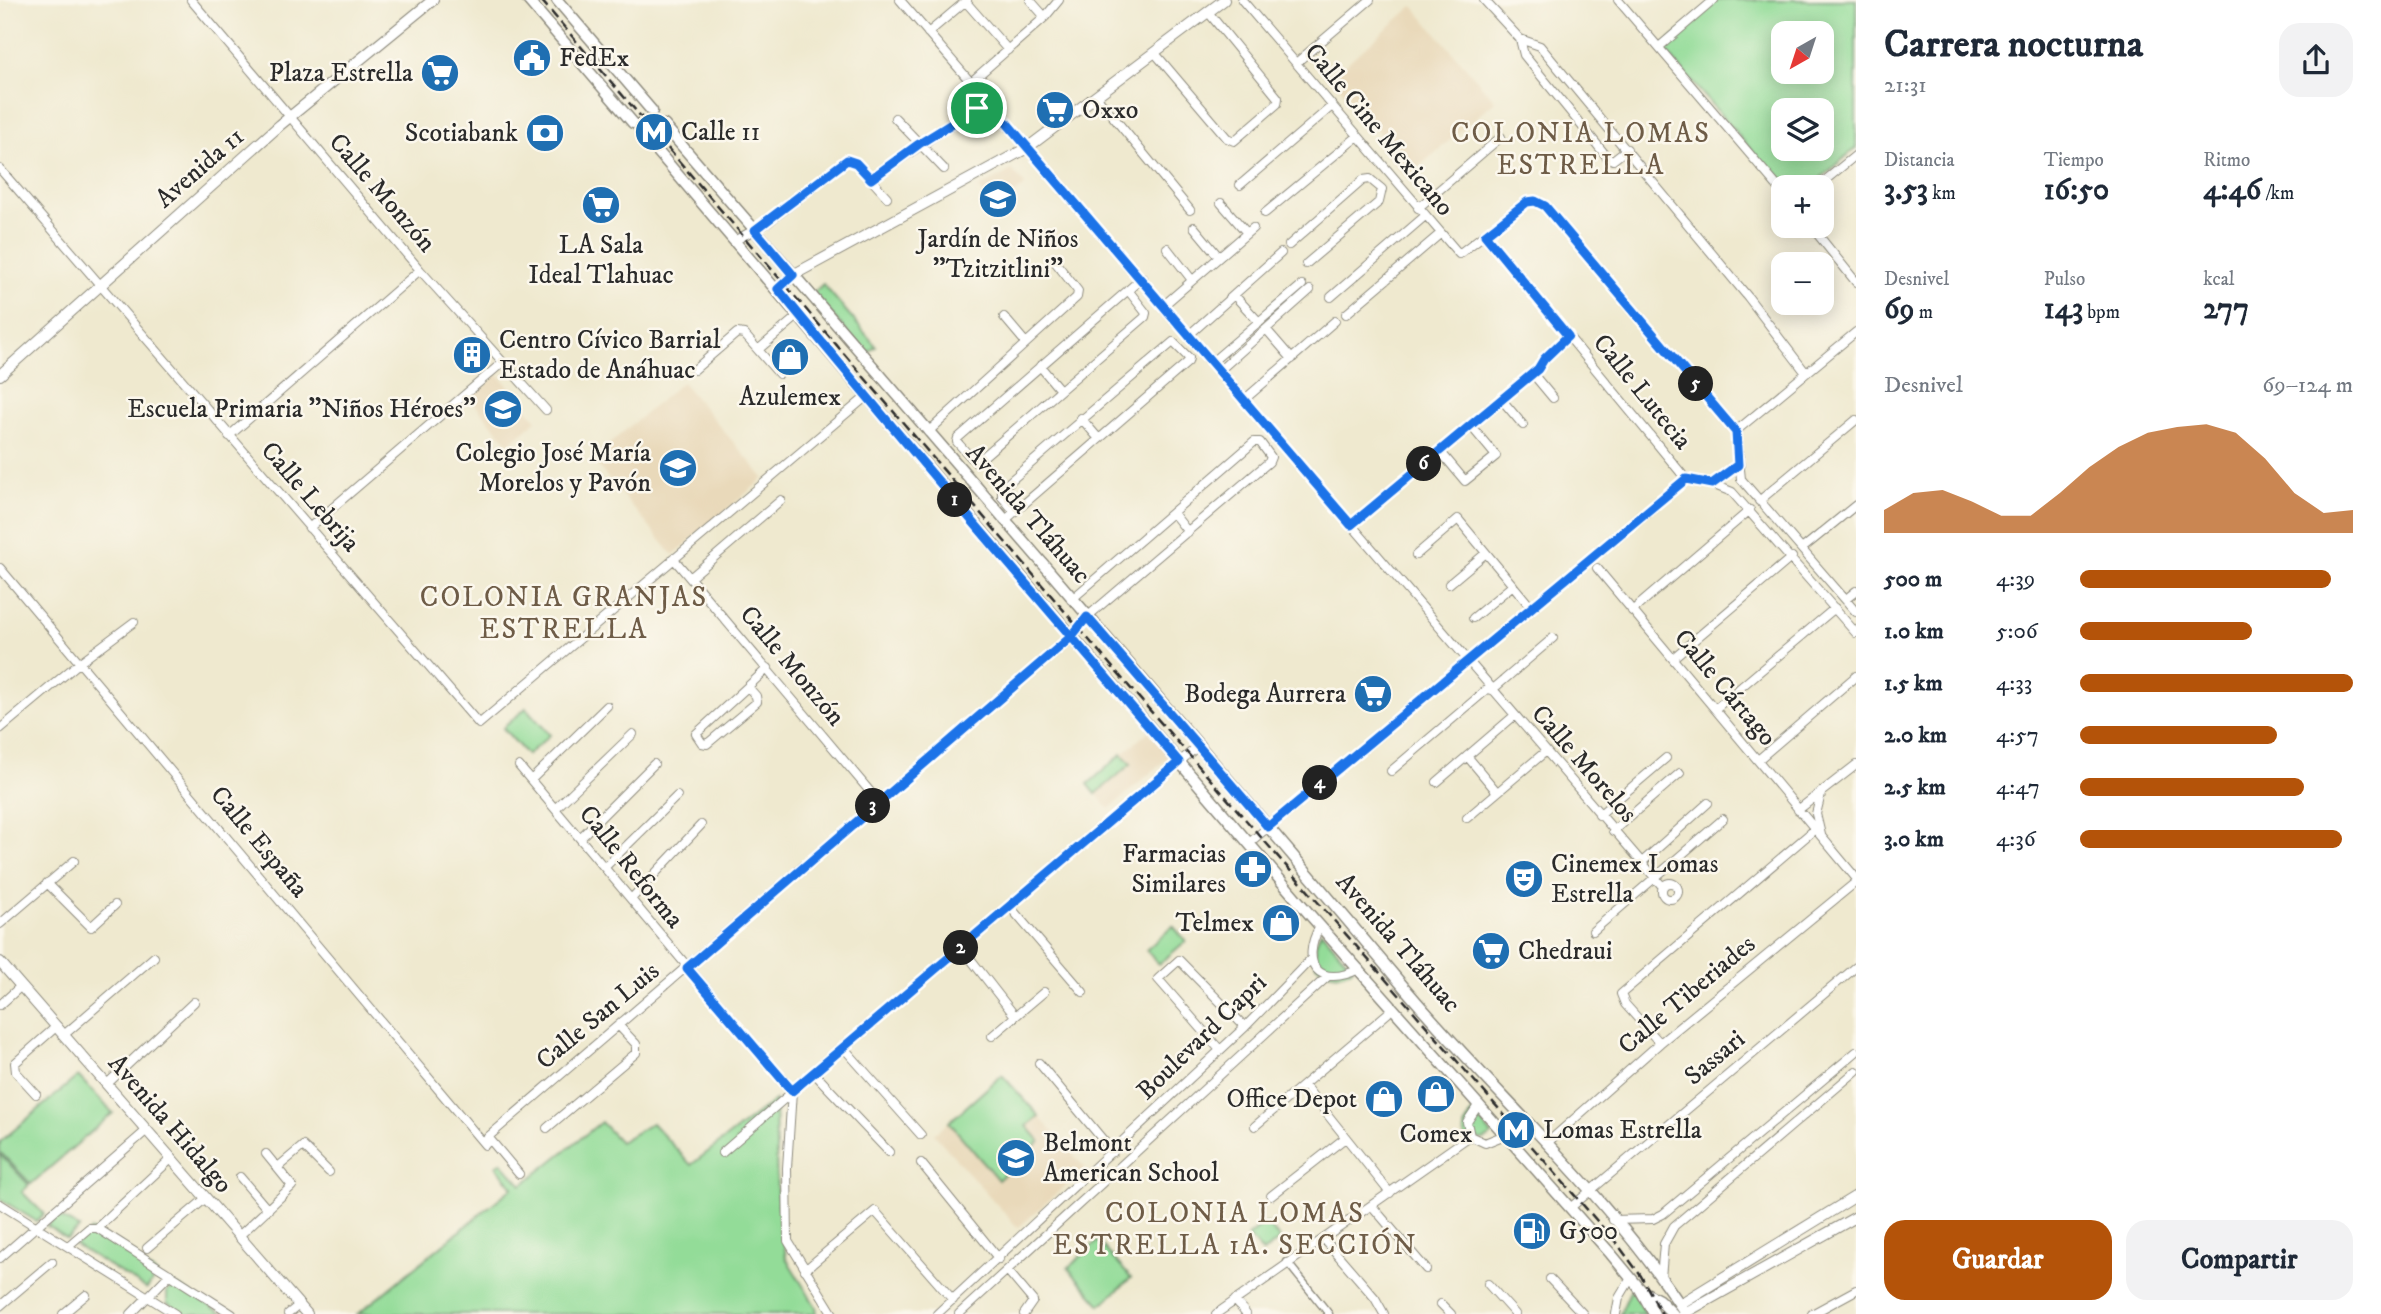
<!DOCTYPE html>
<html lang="es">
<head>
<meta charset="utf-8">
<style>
	:root { --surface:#fff; --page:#f2f2f3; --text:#1f2937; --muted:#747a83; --accent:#b45309 }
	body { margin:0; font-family:"IM FELL DW Pica",serif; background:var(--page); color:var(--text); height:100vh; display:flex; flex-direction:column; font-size:26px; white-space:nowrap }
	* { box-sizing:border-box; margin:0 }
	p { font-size:23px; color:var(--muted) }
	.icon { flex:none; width:38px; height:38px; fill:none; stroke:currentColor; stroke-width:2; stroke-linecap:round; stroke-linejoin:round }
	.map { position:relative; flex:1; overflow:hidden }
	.sheet { display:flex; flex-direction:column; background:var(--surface); width:525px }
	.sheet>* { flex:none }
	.needle { width:46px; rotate:219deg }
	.controls { position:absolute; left:1771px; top:21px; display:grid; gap:14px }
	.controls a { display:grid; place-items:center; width:63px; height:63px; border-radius:14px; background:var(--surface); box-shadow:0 4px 18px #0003; font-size:35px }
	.pin { position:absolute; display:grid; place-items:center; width:60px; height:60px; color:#fff; margin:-30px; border:4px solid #fff; border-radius:50%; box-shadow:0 2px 7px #0007 }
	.km { position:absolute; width:35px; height:35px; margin:-18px; border-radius:50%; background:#222; color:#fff; font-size:19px; line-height:35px; text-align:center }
	.round { display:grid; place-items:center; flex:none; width:74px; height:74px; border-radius:21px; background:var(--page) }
	.overview { display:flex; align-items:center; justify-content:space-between; height:119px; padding:0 28px }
	h1 { font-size:38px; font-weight:800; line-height:52px }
	.stats { display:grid; grid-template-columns:repeat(3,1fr); gap:10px; height:119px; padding:7px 28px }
	.stats div { display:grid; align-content:center }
	.stats b { font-size:30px; font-weight:800 }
	.stats small { font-size:19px; font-weight:400 }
	.stats p { font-size:19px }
	.chart { height:196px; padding:14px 28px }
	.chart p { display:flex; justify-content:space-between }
	.chart svg { width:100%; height:126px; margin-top:7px; fill:var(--accent); opacity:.7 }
	.button { display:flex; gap:14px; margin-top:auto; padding:14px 28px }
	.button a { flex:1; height:80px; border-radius:21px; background:var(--accent); color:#fff; font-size:28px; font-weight:800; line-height:80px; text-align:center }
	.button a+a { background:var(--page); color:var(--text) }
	ul { padding:0 28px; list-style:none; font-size:23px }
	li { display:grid; grid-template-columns:112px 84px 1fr; align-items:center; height:52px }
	li i { height:18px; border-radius:9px; background:var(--accent) }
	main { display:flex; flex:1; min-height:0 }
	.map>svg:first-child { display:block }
</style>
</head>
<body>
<main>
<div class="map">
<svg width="1856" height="1314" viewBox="0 0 1856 1314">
	<rect width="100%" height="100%" fill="#fbf7ec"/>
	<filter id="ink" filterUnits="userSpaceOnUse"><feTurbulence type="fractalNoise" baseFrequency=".0143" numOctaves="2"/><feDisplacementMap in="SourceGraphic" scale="14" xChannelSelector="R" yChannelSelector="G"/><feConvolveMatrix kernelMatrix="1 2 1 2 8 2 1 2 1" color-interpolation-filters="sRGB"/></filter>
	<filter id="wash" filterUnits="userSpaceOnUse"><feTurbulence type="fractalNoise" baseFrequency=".00686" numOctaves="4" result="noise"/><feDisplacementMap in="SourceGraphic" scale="28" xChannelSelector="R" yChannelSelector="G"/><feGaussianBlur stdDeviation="1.57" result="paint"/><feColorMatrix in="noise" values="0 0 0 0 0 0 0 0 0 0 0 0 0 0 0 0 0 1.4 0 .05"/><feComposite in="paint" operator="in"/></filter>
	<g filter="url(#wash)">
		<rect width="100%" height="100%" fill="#efe9cf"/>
		<!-- built -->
		<path fill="#e9d9ba" d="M1413 6 1495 101 1406 178 1392 161 1399 155 1331 77Z
			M1012 170 1025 185 997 209 979 188Z
			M498 374 537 420 509 444 470 398Z
			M682 382 764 478 673 555 592 459Z
			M1149 731 1170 756 1109 809 1088 784Z
			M1002 1075 1085 1168 1018 1228 934 1134Z"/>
		<!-- green -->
		<path fill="#93dc98" stroke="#5f8462" stroke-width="2" fill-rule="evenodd" d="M1718 0H1856V148L1810 187H1783L1662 47ZM1783 33H1822V72H1783ZM1783 110H1822V149H1783Z
			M823 284 876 346 866 354 813 293Z
			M526 708 550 735 527 755 503 728Z
			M1122 754 1131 764 1096 794 1088 784Z
			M1173 926 1186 941 1159 964 1146 950Z
			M1321 931 1353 968C1341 977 1328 974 1316 965V943Z
			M1002 1075 1039 1116 1027 1126 1040 1141 998 1180 949 1122Z
			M78 1076 113 1113 31 1184 0 1152V1142Z
			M775 1100 777 1195 786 1258 816 1307 817 1314H358L513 1187 496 1166 501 1162 522 1185 601 1122 620 1142 652 1123 691 1165Z
			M1473 1111 1492 1135 1484 1140H1469L1464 1135V1127Z
			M0 1154 29 1185 22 1192 44 1214 36 1221 0 1199Z
			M58 1216 79 1228 67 1239 47 1226Z
			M1266 1223 1280 1239 1263 1253 1248 1236Z
			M91 1230 157 1274 147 1289 75 1245Z
			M1098 1241 1131 1278 1101 1305 1068 1268Z
			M177 1285 223 1314H185L167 1303V1291Z
			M1631 1289 1646 1314H1620Z"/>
	</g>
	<g filter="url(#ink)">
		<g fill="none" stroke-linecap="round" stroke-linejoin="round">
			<!-- secondary-tunnel -->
			<path stroke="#c8c3ae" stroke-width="10" stroke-dasharray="10 5" stroke-linecap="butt" d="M633 123 648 140"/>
			<!-- pedestrian casing -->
			<g stroke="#8d8a7d" stroke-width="9">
				<path id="pedestrian" d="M1287 1262 1329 1314"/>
			</g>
			<!-- minor casing -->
			<g stroke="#8d8a7d" stroke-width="10">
				<path id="minor" d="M191 0 420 270 546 410
					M900 0 1663 887
					M1030 0 1045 17
					M1242 0 1459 254 1527 202 1535 201 1545 206 1736 431 1741 479 1856 612
					M1484 0 1520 39 1540 46 1748 297 1806 373
					M1618 0 1783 193
					M965 1 1008 50
					M928 33 967 0
					M1520 39 1524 55 1608 158 1613 160 1627 149
					M1659 47 1714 0
					M1154 52 1227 138 1234 141 1277 104 1278 98 1208 12
					M1296 63 1370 0
					M971 82 1045 17 1059 0
					M1096 96 1190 210
					M895 118 944 169
					M0 169 479 724 867 396
					M871 179 987 100
					M1240 185 1332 106
					M1817 187 1856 155
					M1221 203 1247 233
					M1418 208 1501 137
					M1265 213 1358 136
					M1811 226 1856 282
					M1194 227 1219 257
					M1485 235 1686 479
					M734 241 767 223 847 160 856 163 887 197
					M1289 245 1363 180 1370 179 1382 189 1379 202 1306 264
					M1167 248 1192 280
					M1128 290 1146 313 1145 317 976 463 957 442 958 438 1142 278
					M1234 295 1259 322
					M1331 297 1425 216
					M1164 305 1253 228
					M1346 314 1440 234
					M1004 317 1026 343
					M1266 329 1292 359
					M1190 334 1281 253
					M759 349 799 315
					M1213 361 1302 285
					M1040 366 1060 390
					M694 370 737 333 744 334 779 374
					M1220 370 1310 290
					M1533 374 1553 398
					M1245 399 1335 321
					M1502 400 1523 425
					M1081 418 1099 439
					M1736 431 1856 332
					M928 432 1077 297 1078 291 1056 263
					M229 436 420 270
					M1440 451 1465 481 1496 456 1471 426
					M1686 479 1712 484 1732 492 1856 633
					M1713 483 1738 465
					M1759 501 1856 420
					M1173 513 1188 532
					M1004 521 1010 516 1188 362 1189 358 1173 342 1002 488V497L1015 512
					M1351 525 1538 369 1544 359 1568 336
					M309 528 503 362
					M1803 548 1856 505
					M1416 555 1458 519 1530 606
					M673 558 878 801
					M0 568 485 1145
					M1597 568 1856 878
					M690 578 781 500
					M1449 584 1486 553
					M1846 599 1856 591
					M1632 611 1750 510
					M1473 618 1513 585
					M1673 658 1792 557
					M748 687 756 696 757 702 707 744 702 743 696 734 768 668
					M1492 690 1553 638
					M1715 709 1835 608
					M0 729 79 663 134 622
					M1467 756 1497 792
					M1758 760 1856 676
					M519 766 792 1091
					M1391 771 1490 687
					M531 780 607 706
					M1437 782 1514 716
					M1821 794 1816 814 1821 835
					M556 808 633 734
					M1798 810 1856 765
					M1599 815 1666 758
					M1467 818 1545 752
					M1613 831 1680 773
					M580 838 654 764
					M1249 843 1686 479
					M1641 863 1708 803
					M605 867 677 796
					M1662 891a8 8 0 1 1 16 0a8 8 0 1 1-16 0Z
					M47 883 91 927 115 905
					M632 898 701 825
					M1011 908 1083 992
					M0 924 74 861
					M1320 926C1299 964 1319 989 1359 969
					M1593 931 1723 819
					M962 948 1015 1016
					M0 1005 21 986
					M65 1034 154 957
					M992 1036 1044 992
					M1660 1043 1625 1004 1621 994 1814 830
					M843 1047 921 1135
					M1220 1050 1158 979 1179 960 1245 1027
					M1039 1063 1113 1152
					M814 1073 889 1152
					M107 1084 194 1002
					M1304 1085 1390 1193
					M792 1091 1197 747
					M792 1091 787 1168 788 1241 833 1314
					M36 1094 16 1072 15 1063 57 1026
					M1479 1104 1467 1122 1470 1136 1485 1143 1505 1135
					M1255 1126 1388 1013
					M547 1128 636 1053V1044L619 1026
					M1547 1143 1660 1043 1856 882
					M722 1153 790 1094
					M921 1163 999 1259
					M278 1167 303 1146 329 1172
					M519 1174 488 1137 1071 637 1087 617 1269 462 1271 457 1260 442H1254L1071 600
					M240 1177 268 1210
					M1271 1196 1345 1138
					M0 1204 175 1314
					M1372 1206 1426 1269
					M1570 1208 1856 967
					M1613 1220 1653 1219 1663 1214 1856 1052
					M97 1228 172 1158
					M239 1236 292 1186 266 1154
					M1324 1239 1375 1298 1384 1314
					M68 1246 89 1228H97L232 1314
					M147 1248 206 1198
					M0 1258 147 1130
					M805 1270 875 1211 953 1300
					M1007 1270 1033 1301 1024 1314
					M1661 1278 1664 1244 1674 1226 1856 1071
					M1550 1279 1583 1314
					M1488 1284 1515 1314
					M1235 1300 1246 1314
					M1441 1304 1451 1314
					M0 1306 52 1262
					M63 1314 86 1295
					M131 1314 170 1274
					M288 1314 299 1305
					M937 1314 1245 1027 1310 960
					M959 1314 1327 977
					M1216 1314 1470 1136
					M1616 1314 1619 1298 1631 1278
					M1812 1314 1856 1290"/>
			</g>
			<!-- tertiary casing -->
			<g stroke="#8d8a7d" stroke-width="12">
				<path id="tertiary" d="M778 289 793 275 1027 148 1224 0
					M0 375 280 125 433 0
					M0 962 307 1314
					M1680 1304 1856 1196
					M1683 1314 1856 1217"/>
			</g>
			<!-- secondary casing -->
			<g stroke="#8d8a7d" stroke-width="13">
				<path id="secondary" d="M528 0 633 123
					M557 0 652 111
					M664 125C913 413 1163 701 1408 992 1500 1100 1609 1195 1686 1314
					M648 140 1311 916 1611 1254 1640 1289 1654 1314
					M1642 1291 1659 1300 1673 1314"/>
			</g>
			<!-- pedestrian -->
			<use href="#pedestrian" stroke="#fff" stroke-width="6"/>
			<!-- minor -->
			<use href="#minor" stroke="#fff" stroke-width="8"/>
			<!-- tertiary -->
			<use href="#tertiary" stroke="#fff" stroke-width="10"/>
			<!-- secondary -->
			<use href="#secondary" stroke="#fff" stroke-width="10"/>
			<!-- rail -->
			<path stroke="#2b2b2b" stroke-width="2.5" stroke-dasharray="10 5" stroke-linecap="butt" d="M541 0 1126 683 1619 1246 1641 1276 1662 1314"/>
		</g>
	</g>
	<g fill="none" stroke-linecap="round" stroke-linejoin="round" filter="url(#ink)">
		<!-- route casing -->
		<g stroke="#fff" stroke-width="14">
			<path id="route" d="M977 108 919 144 871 179 856 163 847 160 755 230 793 275 778 289C909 449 1044 605 1179 762L792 1091 687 968 1071 637 1087 617 1268 827 1686 479 1712 484 1738 465 1736 432 1545 206 1535 201 1527 202 1485 235 1568 336 1544 359 1538 369 1351 525 987 100 977 108"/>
		</g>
		<!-- route -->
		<use href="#route" stroke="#1a73e8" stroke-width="9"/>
	</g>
	<!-- icons -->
	<defs>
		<g id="civic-disc" transform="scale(2.0125)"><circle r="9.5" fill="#1f6fb2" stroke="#fbf7ec"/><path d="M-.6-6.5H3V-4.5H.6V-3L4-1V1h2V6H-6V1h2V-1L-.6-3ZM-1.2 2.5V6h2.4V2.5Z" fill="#fff"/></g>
		<g id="supermarket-disc" transform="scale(2.0125)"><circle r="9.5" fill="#1f6fb2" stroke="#fbf7ec"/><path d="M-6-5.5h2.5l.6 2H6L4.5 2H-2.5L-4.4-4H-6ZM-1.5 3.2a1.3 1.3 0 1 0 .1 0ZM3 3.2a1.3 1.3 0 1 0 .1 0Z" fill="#fff"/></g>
		<g id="metro-disc" transform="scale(2.0125)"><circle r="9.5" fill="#1f6fb2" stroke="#fbf7ec"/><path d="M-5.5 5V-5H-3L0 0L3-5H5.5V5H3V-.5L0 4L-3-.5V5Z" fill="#fff"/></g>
		<g id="bank-disc" transform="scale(2.0125)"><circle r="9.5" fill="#1f6fb2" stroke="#fbf7ec"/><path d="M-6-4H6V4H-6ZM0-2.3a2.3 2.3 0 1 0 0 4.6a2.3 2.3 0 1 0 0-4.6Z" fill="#fff"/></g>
		<g id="school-disc" transform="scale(2.0125)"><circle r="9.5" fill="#1f6fb2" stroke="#fbf7ec"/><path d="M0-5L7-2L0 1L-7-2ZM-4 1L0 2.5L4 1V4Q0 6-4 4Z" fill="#fff"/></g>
		<g id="building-disc" transform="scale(2.0125)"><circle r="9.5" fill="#1f6fb2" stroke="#fbf7ec"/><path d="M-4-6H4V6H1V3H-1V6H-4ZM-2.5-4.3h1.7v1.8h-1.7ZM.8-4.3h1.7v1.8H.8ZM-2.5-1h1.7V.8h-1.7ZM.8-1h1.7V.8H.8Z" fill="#fff"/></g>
		<g id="shop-disc" transform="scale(2.0125)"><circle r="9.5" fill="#1f6fb2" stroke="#fbf7ec"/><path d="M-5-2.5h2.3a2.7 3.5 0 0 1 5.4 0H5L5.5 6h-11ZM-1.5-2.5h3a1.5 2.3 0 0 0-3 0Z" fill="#fff"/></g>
		<g id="pharmacy-disc" transform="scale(2.0125)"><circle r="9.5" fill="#1f6fb2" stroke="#fbf7ec"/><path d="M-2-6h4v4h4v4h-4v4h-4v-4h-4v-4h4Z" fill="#fff"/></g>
		<g id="theatre-disc" transform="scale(2.0125)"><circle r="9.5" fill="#1f6fb2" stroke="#fbf7ec"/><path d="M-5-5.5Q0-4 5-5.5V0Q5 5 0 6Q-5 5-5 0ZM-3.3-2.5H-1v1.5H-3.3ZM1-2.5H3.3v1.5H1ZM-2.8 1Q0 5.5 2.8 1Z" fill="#fff"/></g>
		<g id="fuel-disc" transform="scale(2.0125)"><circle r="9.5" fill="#1f6fb2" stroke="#fbf7ec"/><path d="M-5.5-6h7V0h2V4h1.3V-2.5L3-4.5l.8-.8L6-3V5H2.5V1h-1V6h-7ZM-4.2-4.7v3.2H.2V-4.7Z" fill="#fff"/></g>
	</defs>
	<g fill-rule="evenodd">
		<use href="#civic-disc" x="532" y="58"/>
		<use href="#supermarket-disc" x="440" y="73"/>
		<use href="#supermarket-disc" x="1055" y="110"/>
		<use href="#metro-disc" x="654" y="132"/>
		<use href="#bank-disc" x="545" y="133"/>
		<use href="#school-disc" x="998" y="199"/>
		<use href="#supermarket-disc" x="601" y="205"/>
		<use href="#building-disc" x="472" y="355"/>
		<use href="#shop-disc" x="790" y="357"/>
		<use href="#school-disc" x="503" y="409"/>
		<use href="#school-disc" x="678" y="468"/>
		<use href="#supermarket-disc" x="1373" y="694"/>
		<use href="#pharmacy-disc" x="1253" y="869"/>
		<use href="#theatre-disc" x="1524" y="879"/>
		<use href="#shop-disc" x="1281" y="923"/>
		<use href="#supermarket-disc" x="1491" y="951"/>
		<use href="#shop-disc" x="1436" y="1094"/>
		<use href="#shop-disc" x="1384" y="1099"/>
		<use href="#metro-disc" x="1516" y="1130"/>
		<use href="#school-disc" x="1016" y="1158"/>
		<use href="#fuel-disc" x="1532" y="1231"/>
	</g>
	<g text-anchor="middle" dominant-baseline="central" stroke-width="5" stroke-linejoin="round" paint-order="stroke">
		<!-- poi labels -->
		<g font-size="26" fill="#2b2b2b" stroke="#fbf7ec" text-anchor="start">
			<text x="559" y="58">FedEx</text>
			<text x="413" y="73" text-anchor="end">Plaza Estrella</text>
			<text x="1082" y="110">Oxxo</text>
			<text x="681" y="132">Calle 11</text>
			<text x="518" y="133" text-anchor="end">Scotiabank</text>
			<text x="998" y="239" text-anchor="middle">Jardín de Niños<tspan x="998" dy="30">"Tzitzitlini"</tspan></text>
			<text x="601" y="245" text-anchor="middle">LA Sala<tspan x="601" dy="30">Ideal Tlahuac</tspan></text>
			<text x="499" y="340">Centro Cívico Barrial<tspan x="499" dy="30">Estado de Anáhuac</tspan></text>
			<text x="790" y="397" text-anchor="middle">Azulemex</text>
			<text x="476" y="409" text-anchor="end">Escuela Primaria "Niños Héroes"</text>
			<text x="651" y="453" text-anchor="end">Colegio José María<tspan x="651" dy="30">Morelos y Pavón</tspan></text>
			<text x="1346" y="694" text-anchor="end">Bodega Aurrera</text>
			<text x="1226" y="854" text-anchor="end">Farmacias<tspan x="1226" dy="30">Similares</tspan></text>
			<text x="1551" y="864">Cinemex Lomas<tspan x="1551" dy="30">Estrella</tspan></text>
			<text x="1254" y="923" text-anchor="end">Telmex</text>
			<text x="1518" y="951">Chedraui</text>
			<text x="1357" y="1099" text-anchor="end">Office Depot</text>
			<text x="1543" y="1130">Lomas Estrella</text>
			<text x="1436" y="1134" text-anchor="middle">Comex</text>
			<text x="1043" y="1143">Belmont<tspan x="1043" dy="30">American School</tspan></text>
			<text x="1559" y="1231">G500</text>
		</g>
		<!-- street labels -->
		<g font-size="26" fill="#2b2b2b" stroke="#fbf7ec">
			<text transform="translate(1379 130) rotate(50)">Calle Cine Mexicano</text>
			<text transform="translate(200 168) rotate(-41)">Avenida 11</text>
			<text transform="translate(382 193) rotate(49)">Calle Monzón</text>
			<text transform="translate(1642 392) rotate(51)">Calle Lutecia</text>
			<text transform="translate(310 497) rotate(49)">Calle Lebrija</text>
			<text transform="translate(1028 514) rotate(49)">Avenida Tláhuac</text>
			<text transform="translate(792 666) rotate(50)">Calle Monzón</text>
			<text transform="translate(1725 688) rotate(50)">Calle Cártago</text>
			<text transform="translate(1584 764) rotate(49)">Calle Morelos</text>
			<text transform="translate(259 842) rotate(50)">Calle España</text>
			<text transform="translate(631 867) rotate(51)">Calle Reforma</text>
			<text transform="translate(1398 943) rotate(49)">Avenida Tláhuac</text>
			<text transform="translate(1687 995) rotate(-40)">Calle Tiberiades</text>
			<text transform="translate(598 1016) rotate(-40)">Calle San Luis</text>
			<text transform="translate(1202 1037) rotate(-44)">Boulevard Capri</text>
			<text transform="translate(1715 1058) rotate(-40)">Sassari</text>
			<text transform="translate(170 1124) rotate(49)">Avenida Hidalgo</text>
		</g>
		<!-- neighbourhood labels -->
		<g font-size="28" letter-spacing="2" fill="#6e5c47" stroke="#fbf7ec">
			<text x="1581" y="133">COLONIA LOMAS<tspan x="1581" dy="32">ESTRELLA</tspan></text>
			<text x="564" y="597">COLONIA GRANJAS<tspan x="564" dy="32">ESTRELLA</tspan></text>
			<text x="1235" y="1213">COLONIA LOMAS<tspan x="1235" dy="32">ESTRELLA 1A. SECCIÓN</tspan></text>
		</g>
	</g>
</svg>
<div class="controls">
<a><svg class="needle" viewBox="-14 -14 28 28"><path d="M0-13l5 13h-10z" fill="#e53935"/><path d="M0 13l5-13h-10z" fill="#747a83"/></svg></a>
<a><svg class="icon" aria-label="layers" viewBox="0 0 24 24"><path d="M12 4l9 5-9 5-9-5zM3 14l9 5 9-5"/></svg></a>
<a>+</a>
<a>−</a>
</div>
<div class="pin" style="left:977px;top:108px;background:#1e9e55"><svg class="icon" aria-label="arrive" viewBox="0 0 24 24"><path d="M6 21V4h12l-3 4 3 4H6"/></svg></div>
<b class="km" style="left:955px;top:500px">1</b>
<b class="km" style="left:961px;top:948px">2</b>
<b class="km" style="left:873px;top:806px">3</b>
<b class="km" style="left:1320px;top:783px">4</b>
<b class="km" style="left:1696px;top:384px">5</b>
<b class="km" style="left:1424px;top:464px">6</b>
</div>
<section class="sheet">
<div class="overview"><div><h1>Carrera nocturna</h1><p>21:31</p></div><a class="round"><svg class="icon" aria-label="share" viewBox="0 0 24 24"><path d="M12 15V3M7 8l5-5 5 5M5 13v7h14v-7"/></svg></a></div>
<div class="stats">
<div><p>Distancia</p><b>3.53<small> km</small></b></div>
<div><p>Tiempo</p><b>16:50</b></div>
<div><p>Ritmo</p><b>4:46<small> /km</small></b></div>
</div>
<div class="stats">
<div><p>Desnivel</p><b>69<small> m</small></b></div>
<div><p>Pulso</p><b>143<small> bpm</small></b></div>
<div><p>kcal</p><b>277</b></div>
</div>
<div class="chart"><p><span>Desnivel</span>69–124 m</p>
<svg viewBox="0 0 160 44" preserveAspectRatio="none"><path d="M0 44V36L10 30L20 29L30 33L40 38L50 38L60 30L70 21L80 14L90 9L100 7L110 6L120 9L130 18L140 30L150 37L160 36V44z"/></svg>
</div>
<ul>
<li><b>500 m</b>4:39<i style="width:92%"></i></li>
<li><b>1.0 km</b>5:06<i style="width:63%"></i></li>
<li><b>1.5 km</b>4:33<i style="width:100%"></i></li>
<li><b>2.0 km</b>4:57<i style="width:72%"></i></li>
<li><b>2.5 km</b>4:47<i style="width:82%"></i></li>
<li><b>3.0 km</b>4:36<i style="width:96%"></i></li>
</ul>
<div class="button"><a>Guardar</a><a>Compartir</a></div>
</section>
</main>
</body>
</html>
